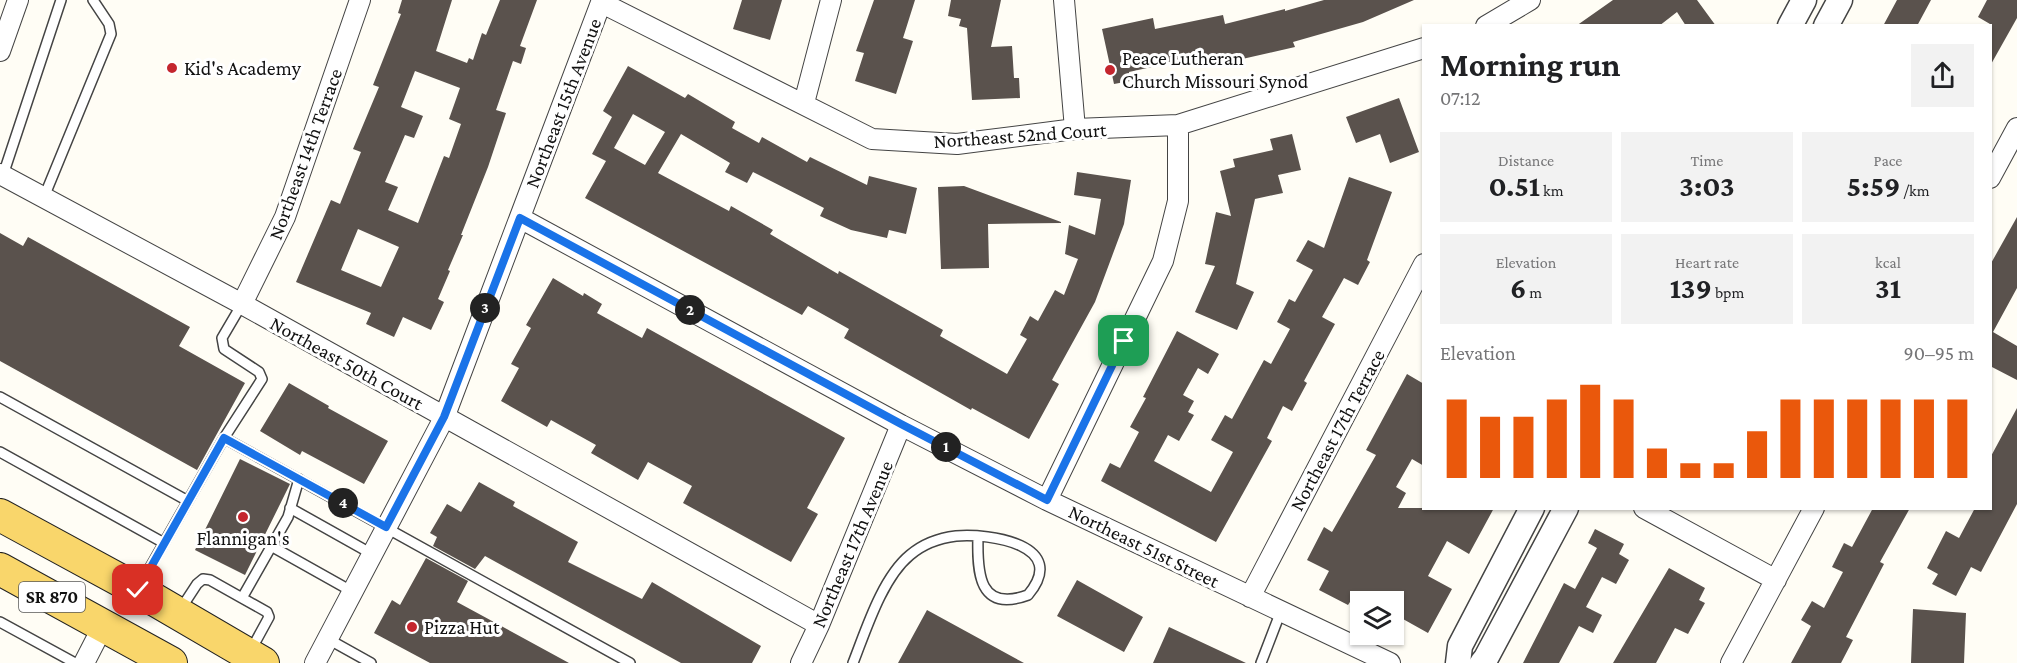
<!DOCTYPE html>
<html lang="en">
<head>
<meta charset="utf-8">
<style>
	:root { --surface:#fff; --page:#f2f2f2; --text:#202124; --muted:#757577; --accent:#ea580c }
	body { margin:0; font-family:"Crimson Pro",serif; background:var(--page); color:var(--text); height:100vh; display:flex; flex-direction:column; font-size:22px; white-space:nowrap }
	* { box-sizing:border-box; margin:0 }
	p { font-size:20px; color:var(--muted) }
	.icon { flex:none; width:33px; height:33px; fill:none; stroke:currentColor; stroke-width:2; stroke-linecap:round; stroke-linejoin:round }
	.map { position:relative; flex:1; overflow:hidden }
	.details { position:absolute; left:1422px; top:24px; width:570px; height:486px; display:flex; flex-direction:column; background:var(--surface); border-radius:0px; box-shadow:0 2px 4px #0004 }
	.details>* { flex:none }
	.controls { position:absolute; left:1350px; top:591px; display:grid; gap:12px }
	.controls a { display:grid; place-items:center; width:54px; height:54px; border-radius:0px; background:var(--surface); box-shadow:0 2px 4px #0004; font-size:30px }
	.pin { position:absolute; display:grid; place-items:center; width:51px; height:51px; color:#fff; margin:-26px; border-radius:12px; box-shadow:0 3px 9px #0006 }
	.km { position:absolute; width:30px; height:30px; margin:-15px; border-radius:50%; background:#222; color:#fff; font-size:16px; line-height:30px; text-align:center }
	.round { display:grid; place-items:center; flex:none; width:63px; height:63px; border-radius:0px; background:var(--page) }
	.headline { display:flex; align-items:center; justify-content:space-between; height:102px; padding:0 18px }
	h1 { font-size:33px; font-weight:700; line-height:45px }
	.metrics { display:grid; grid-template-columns:repeat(3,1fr); gap:9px; height:102px; padding:6px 18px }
	.metrics div { display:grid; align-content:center; border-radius:0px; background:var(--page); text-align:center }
	.metrics b { font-size:30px; font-weight:700 }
	.metrics small { font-size:16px; font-weight:400 }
	.metrics p { font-size:16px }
	.chart { height:168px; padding:12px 18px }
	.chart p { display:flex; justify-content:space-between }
	.chart svg { width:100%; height:108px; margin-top:6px; stroke:var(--accent); stroke-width:6 }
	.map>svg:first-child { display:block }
</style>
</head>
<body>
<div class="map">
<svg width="2017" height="663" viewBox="0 0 2017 663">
	<rect width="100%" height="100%" fill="#fffdf5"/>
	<!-- building -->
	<path fill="#5a524d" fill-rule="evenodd" d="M402 0H452L436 51 467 63 469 58 473 60 482 33 486 35 500 0H537L520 46 526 48 521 64 513 61 496 110 506 113 488 167 461 235H463L448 270 450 271 438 299 444 302 431 330 403 317 394 337 366 324 371 313 296 282 331 200 340 204 361 152 353 149 379 87 373 85 401 14 398 13ZM415 71 460 88 449 119 461 124 449 158 444 156 418 223 388 210 398 187 385 182 405 135 414 138 423 116 401 107ZM358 229 399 247 381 287 341 270Z
		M742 0H782L770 40 733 29Z
		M874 0H915L903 38 913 41 896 94 855 81 864 53 856 51Z
		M951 0H1001L991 47 1012 46 1014 78H1019L1020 98 972 100 967 28 959 26 961 19 948 16Z
		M1324 0H1414L1363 22 1293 42 1295 47 1207 67 1205 57 1175 64 1174 62 1129 72 1130 81 1114 84 1102 29 1153 18 1155 29 1223 15 1225 24 1285 9V11Z
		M1613 0H1697L1716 26H1686L1677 12 1659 26H1576Z
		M1897 0H1931L1917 26H1883Z
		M1987 0H2017V18L1990 66V24L1978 17Z
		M628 66 685 98 688 94 735 122 732 128 759 143 762 137 807 162 810 157 867 185 869 176 917 188 906 234 889 230 887 238 851 230 820 216 824 208 753 172 747 183 725 172 730 163 681 134 658 173 729 211 731 206 773 230 770 234 838 274 839 271 943 330 940 336 1007 374 1027 339 1020 335 1030 316 1038 321 1055 290 1064 295 1078 259 1065 254 1069 225 1095 235 1101 199 1074 195 1077 172 1131 180 1124 224 1095 302 1052 380 1059 384 1029 439 972 408 971 410 844 338 849 329 808 306 802 315 585 198 606 161 592 154 612 117 603 111ZM633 114 665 132 645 165 614 148Z
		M1399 98 1419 152 1390 163 1380 134 1356 143 1346 117Z
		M1292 134 1301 170 1278 175 1283 193 1255 199 1236 284 1254 292 1237 330 1195 312 1215 266 1205 264 1216 212 1231 216 1220 171 1235 167 1233 159 1273 150 1270 139Z
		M1349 177 1392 192 1367 260 1370 262 1358 285 1344 278 1322 317 1335 324 1304 381 1307 383 1292 411 1283 406 1267 438 1272 441 1216 542 1101 481 1110 463 1120 468 1139 432 1130 427 1146 398 1143 397 1177 331 1219 354 1208 374 1198 368 1183 395 1194 401 1188 412 1194 415 1179 441 1168 435 1154 461 1211 492 1233 452 1211 440 1225 415 1232 419 1264 360 1271 364 1290 329 1277 322 1289 299 1295 302 1313 270 1296 261 1308 240 1324 248Z
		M964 186 1061 222V223L988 224 989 268 941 269 938 187Z
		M2017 217V288L1993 332 2017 346V380L1990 366V265Z
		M0 233 23 246 28 237 190 327 179 346 245 383 197 470 0 361Z
		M553 278 583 296 584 293 602 304 597 313 642 338 647 328 845 438 807 508 818 514 791 562 683 503 692 486 648 462 638 480 591 453 596 445 551 420 547 427 501 401 519 368 511 364 531 328 526 325Z
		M1407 374 1424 384V466L1412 459 1396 487 1406 493 1398 508H1494L1469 554 1447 541 1428 576 1452 589 1428 633 1394 614V602H1350L1348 605 1319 590 1329 571 1307 560 1324 527 1332 532 1376 455 1366 450Z
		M289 383 329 406 328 408 388 441 364 484 302 451 300 455 260 431Z
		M2017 408V504L1981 572 1971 567 1956 596 1932 584 1938 574 1927 568 1946 531 1959 538 1975 508H1990V458Z
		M240 459 290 484 245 575 195 550Z
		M479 482 515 502 513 506 578 542 568 562 642 599 652 582 761 646 752 663H681L485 556 475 569 433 546 437 537 430 533 447 504 461 512Z
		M1873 508H1910L1880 562 1884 564 1846 637 1853 640 1841 663H1791L1811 626 1801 620 1812 601 1824 608 1843 572 1832 567 1844 543 1852 547Z
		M1595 529 1624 544 1619 554 1629 560 1616 584 1602 577 1586 607 1602 615 1593 633 1579 626 1559 663H1523L1564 583 1575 589 1597 548 1588 543Z
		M426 558 468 581 457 602 569 663H430L374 633 392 600 400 605Z
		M1669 568 1705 588 1699 600 1705 603 1688 634 1675 628 1656 663H1613Z
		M1077 580 1143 617 1124 652 1057 616Z
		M1913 609 1966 613 1964 663H1911Z
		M927 610 1024 663H898Z
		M1169 627 1246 663H1153Z"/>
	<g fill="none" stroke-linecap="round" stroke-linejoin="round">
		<!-- service casing -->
		<g stroke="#444" stroke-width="12">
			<path id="service" d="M3 175 61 0
				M44 197 111 34 109 24 93 0
				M0 397 188 501
				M224 438 262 379 259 372 224 349 222 338 242 304
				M0 452 164 543
				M290 508 372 554
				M271 546 353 592
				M140 585 224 438 630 663
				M180 610 197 584 203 579 210 580 242 598
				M0 622 75 663
				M328 639 371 663
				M251 650 269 617 267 612 242 598 288 517 299 479
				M853 663C866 630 882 578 910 555 923 544 939 538 956 536 990 533 1070 545 1028 595 979 613 977 573 978 537
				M1261 663 1281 611"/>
		</g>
		<!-- minor casing -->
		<g stroke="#444" stroke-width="22">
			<path id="minor" d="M1064 0 1075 129
				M602 3 872 139 957 144 1075 129 1178 125 1424 48
				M1486 26 1530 0
				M0 51 18 0
				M804 103 831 0
				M0 174 242 304 819 625
				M1990 178 2017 128
				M520 218 901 425 1047 500 1390 663
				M242 304 285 217 360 0
				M1047 500 1163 261 1178 201V125
				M1644 508 1776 580
				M1250 597 1424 264
				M84 663 103 626
				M315 663 444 418 602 0
				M801 663 819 625 901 425
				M1731 663 1814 508"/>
		</g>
		<!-- tertiary casing -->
		<g stroke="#444" stroke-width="27">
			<path id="tertiary" d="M1790 26 1804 0
				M1826 26 1840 0
				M1458 663 1460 646 1532 508
				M1482 663 1486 658 1566 508"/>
		</g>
		<!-- primary casing -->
		<g stroke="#222" stroke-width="34">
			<path id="primary" d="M0 515 138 590 263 663
				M0 569 171 663"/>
		</g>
		<!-- service -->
		<use href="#service" stroke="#fff" stroke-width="9"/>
		<!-- minor -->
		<use href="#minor" stroke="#fff" stroke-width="20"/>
		<!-- tertiary -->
		<use href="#tertiary" stroke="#fff" stroke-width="24"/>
		<!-- primary -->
		<use href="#primary" stroke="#f9d66b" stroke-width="32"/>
	</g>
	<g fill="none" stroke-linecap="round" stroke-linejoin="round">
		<!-- route casing -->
		<g stroke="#fff" stroke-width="12">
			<path id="route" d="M138 590 224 438 386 527 444 417 520 218 901 424 1047 500 1124 341"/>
		</g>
		<!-- route -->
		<use href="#route" stroke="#1a73e8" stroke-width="8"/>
	</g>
	<!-- markers -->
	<g fill="#c4262e" stroke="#fff" stroke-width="2">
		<circle cx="172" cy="68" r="6"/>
		<circle cx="1110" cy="70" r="6"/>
		<circle cx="243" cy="517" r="6"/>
		<circle cx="412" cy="627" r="6"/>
	</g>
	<g text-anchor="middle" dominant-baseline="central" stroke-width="6" stroke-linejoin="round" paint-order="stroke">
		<!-- shield labels -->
		<rect fill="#fff" stroke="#585858" stroke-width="1.5" x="19" y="582" width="66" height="30" rx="4.5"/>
		<g font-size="18" font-weight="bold" fill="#111">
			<text x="52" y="597">SR 870</text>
		</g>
		<!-- poi labels -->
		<g font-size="20" fill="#111" stroke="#fff" text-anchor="start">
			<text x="1122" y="58">Peace Lutheran<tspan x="1122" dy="23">Church Missouri Synod</tspan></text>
			<text x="184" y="68">Kid's Academy</text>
			<text x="243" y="538" text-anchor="middle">Flannigan's</text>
			<text x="424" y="627">Pizza Hut</text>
		</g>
		<!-- street labels -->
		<g font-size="20" fill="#111" stroke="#fff">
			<text transform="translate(563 103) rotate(-69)">Northeast 15th Avenue</text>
			<text transform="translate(1020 135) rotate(-4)">Northeast 52nd Court</text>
			<text transform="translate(305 154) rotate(-70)">Northeast 14th Terrace</text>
			<text transform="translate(347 363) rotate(29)">Northeast 50th Court</text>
			<text transform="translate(1337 430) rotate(-62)">Northeast 17th Terrace</text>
			<text transform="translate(852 544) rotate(-67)">Northeast 17th Avenue</text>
			<text transform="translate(1144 546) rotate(26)">Northeast 51st Street</text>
		</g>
	</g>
</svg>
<div class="controls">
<a><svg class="icon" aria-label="layers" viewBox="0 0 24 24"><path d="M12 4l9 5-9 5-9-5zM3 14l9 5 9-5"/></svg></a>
</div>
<div class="pin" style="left:1124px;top:341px;background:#1e9e55"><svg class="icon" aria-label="arrive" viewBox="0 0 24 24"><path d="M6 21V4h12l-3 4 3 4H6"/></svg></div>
<div class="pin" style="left:138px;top:590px;background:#d93025"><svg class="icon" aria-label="check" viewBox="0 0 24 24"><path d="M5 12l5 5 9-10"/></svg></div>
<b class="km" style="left:946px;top:447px">1</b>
<b class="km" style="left:690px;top:310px">2</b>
<b class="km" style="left:485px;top:308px">3</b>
<b class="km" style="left:343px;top:503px">4</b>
<section class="details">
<div class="headline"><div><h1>Morning run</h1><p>07:12</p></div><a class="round"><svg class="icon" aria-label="share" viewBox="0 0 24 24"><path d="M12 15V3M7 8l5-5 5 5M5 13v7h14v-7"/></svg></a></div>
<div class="metrics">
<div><p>Distance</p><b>0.51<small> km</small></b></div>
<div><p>Time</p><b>3:03</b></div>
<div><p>Pace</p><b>5:59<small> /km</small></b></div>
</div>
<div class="metrics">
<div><p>Elevation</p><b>6<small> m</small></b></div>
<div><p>Heart rate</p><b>139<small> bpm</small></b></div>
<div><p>kcal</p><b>31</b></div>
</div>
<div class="chart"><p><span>Elevation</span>90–95 m</p>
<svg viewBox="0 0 160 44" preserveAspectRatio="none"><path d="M5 44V12M15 44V19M25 44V19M35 44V12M45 44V6M55 44V12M65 44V32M75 44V38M85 44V38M95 44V25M105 44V12M115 44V12M125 44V12M135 44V12M145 44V12M155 44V12"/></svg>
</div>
</section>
</div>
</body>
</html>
